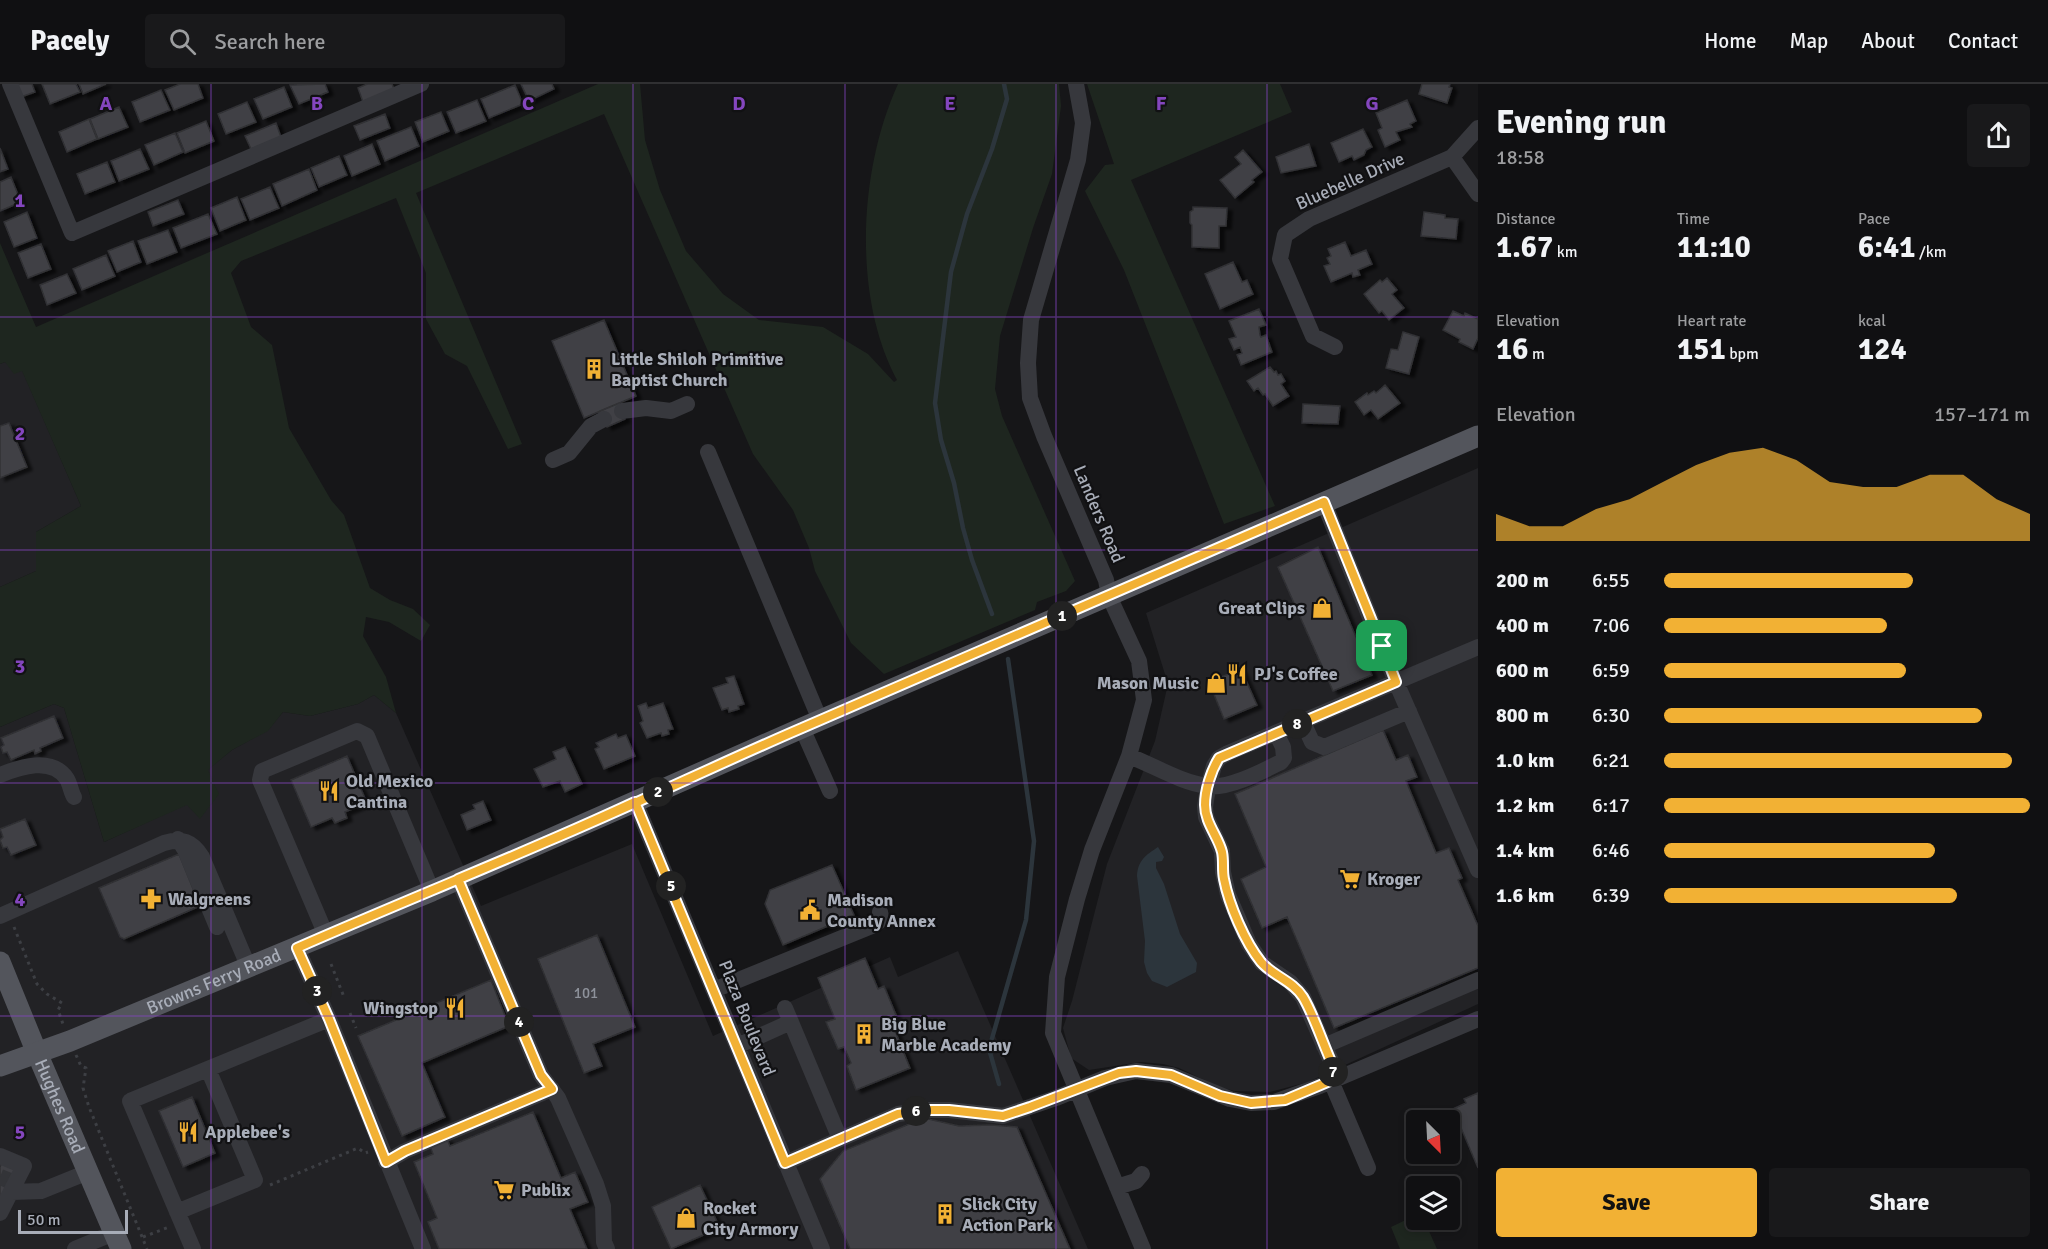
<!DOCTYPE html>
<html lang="en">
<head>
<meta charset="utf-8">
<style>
	:root { --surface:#101012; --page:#19191b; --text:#f1f3f6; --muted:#9c9d9f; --line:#303032; --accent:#f2b134 }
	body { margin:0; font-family:Signika,sans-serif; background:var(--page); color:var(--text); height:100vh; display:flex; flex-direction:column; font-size:22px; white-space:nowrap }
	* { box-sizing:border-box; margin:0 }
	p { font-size:20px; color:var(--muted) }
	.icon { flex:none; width:33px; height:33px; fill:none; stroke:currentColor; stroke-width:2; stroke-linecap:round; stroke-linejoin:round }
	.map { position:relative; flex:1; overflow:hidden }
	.drawer { display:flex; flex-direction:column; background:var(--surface); width:570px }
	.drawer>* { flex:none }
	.needle { width:39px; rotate:156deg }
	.controls { position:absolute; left:1406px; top:1026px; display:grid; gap:12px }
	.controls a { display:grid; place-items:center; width:54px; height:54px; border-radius:6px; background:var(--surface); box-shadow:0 3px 9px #0003,0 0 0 2px var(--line); font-size:30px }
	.scale { position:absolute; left:18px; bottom:15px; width:110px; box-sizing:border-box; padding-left:6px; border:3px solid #a8adb8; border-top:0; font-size:16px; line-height:21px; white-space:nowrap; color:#a8adb8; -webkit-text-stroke:4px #111113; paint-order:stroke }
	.pin { position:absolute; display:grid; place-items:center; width:51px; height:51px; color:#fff; margin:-26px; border-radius:12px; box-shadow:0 3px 9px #0006 }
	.km { position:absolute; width:30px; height:30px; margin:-15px; border-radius:50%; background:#222; color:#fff; font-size:16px; line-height:30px; text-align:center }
	.round { display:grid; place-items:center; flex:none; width:63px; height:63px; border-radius:6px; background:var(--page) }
	.summary { display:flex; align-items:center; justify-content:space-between; height:102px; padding:0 18px }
	h1 { font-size:33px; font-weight:800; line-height:45px }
	.metrics { display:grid; grid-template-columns:repeat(3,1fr); gap:9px; height:102px; padding:6px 18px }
	.metrics div { display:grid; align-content:center }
	.metrics b { font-size:30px; font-weight:800 }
	.metrics small { font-size:16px; font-weight:400 }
	.metrics p { font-size:16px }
	.chart { height:168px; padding:12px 18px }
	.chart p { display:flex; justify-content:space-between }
	.chart svg { width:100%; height:108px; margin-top:6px; fill:var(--accent); opacity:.7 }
	.primary-button { display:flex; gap:12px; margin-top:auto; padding:12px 18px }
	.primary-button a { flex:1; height:69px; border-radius:6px; background:var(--accent); color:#111; font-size:24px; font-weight:800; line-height:69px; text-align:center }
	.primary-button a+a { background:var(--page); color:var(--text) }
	ul { padding:0 18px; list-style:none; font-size:20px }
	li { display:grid; grid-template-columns:96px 72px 1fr; align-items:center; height:45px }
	li i { height:15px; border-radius:8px; background:var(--accent) }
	header { display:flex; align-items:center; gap:36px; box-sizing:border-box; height:84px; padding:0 30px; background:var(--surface); border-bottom:2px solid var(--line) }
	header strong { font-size:28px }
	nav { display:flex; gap:33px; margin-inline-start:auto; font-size:21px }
	.search { width:420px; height:54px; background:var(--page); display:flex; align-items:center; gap:15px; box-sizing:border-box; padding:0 21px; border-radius:6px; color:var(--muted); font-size:22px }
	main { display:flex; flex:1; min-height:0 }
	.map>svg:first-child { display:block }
</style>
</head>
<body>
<header>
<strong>Pacely</strong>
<div class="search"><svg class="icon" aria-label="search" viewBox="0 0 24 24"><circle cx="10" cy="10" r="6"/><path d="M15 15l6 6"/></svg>Search here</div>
<nav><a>Home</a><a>Map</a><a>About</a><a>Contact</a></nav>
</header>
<main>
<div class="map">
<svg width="1478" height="1165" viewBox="0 0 1478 1165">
	<defs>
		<filter id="shadow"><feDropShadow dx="5" dy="3" stdDeviation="1.5" flood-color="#0009"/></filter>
	</defs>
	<rect width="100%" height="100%" fill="#161618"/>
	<!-- built -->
	<path fill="#222225" d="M5 278 22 286 81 422 36 448V487L0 503V280Z
		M1478 384V920L1308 998 1270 1008 1234 1007 1217 1002 1179 984 1163 980 1141 978 1089 986 1071 974 1063 944 1072 917 1107 780 1155 657 1168 600 1146 529Z
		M374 611 396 629 481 822 632 760 713 952 890 873 898 893 958 867 1088 1165H0V643L54 620 64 624 104 758 187 720 200 734 207 686 232 666 268 646 283 628 310 632 358 620Z"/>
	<!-- green -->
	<path fill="#1e261f" d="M598 0H640L645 56 660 106 686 167 723 210 759 236 823 243 868 270 894 298 897 296C852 212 859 85 898 0H1059L1061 22 1052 90 1033 144 1000 252 995 305 1002 332 1075 497 1066 507 1037 518 1035 526 884 590 851 559 815 487 809 464 793 426 753 370 604 30 416 109 522 360 508 365 467 282 445 270 426 235V189L396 114 241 177 231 189 251 243 272 261 289 344 331 416 344 431 370 504 390 516 413 525 430 541 421 557 389 538 366 533 363 552 386 593 396 629 374 611 358 620 310 632 283 628 268 647 232 666 208 686 219 710 200 735 187 721 104 758 64 624 54 620 0 643V503L36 487V448L81 422 22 287 14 290 5 278 0 280V159L36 243Z
		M1087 0H1280L1292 28 1131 96 1275 422 1224 440 1124 186 1085 107 1105 81 1114 80Z
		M1416 1131V1136H1424L1437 1165H1400L1391 1143Z"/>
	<!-- water -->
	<path fill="#2c353c" d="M1158 763 1164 773 1162 777 1156 778V784L1164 800 1180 850 1197 879 1196 888 1167 903 1152 897 1147 889 1144 878 1145 857 1137 792C1138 776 1146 771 1158 763Z"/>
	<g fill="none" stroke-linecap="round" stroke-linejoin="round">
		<!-- stream -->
		<path stroke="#2c353c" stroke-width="4.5" d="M992 530 972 476 963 444 954 399 941 356 935 319 951 188 967 130 992 65 1007 15 1004 0
			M999 1000 989 965 1026 836 1034 757 1008 575"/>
	</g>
	<!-- building -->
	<path fill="#404145" stroke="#303034" stroke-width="1.5" filter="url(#shadow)" d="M16 0H32L35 8 21 13Z
		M42 0H76L80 8 50 20Z
		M79 0H106L83 10Z
		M180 0H198L203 14 174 26 165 6Z
		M325 0 328 8 299 20 290 1Z
		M367 0H392L394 5 363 18 358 4Z
		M521 0H552L554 5 529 17Z
		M1422 0H1450L1449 3 1452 4 1447 19 1419 10Z
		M515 1 523 20 489 34 481 15Z
		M284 3 292 23 263 35 254 15Z
		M161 6 170 26 140 38 132 18Z
		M477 16 486 37 456 49 447 28Z
		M1407 16 1416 37 1410 40 1412 43 1396 48 1400 56 1385 63 1378 46 1382 44 1376 29Z
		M247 18 256 38 226 50 218 30Z
		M119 23 128 43 98 55 90 35Z
		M441 28 449 47 423 58 415 38Z
		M385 30 390 44 360 56 354 42Z
		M89 35 97 55 67 68 59 48Z
		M206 37 214 57 185 69 177 49Z
		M276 39 281 53 251 65 245 52Z
		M411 43 419 62 385 77 377 57Z
		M1363 45 1372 63 1366 66 1364 71 1354 76 1352 72 1339 78 1331 59Z
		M175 49 183 68 154 81 145 61Z
		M372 60 380 80 352 92 344 72Z
		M1309 60 1316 82 1281 89 1276 73Z
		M0 64 8 85 0 88Z
		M140 65 149 85 119 97 111 77Z
		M1243 66 1262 88 1252 96 1254 98 1235 114 1220 96 1241 80 1235 73Z
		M339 72 347 91 319 103 311 84Z
		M107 78 115 98 85 110 77 90Z
		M309 85 317 106 282 122 273 100Z
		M11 93 21 118 0 127V98Z
		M270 103 279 124 250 136 241 115Z
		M237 113 246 136 220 147 211 124Z
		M178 116 184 130 153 142 148 128Z
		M1193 123 1227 124 1226 142H1219V164L1192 163V141L1190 139V128L1193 126Z
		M27 128 37 154 14 163 4 138Z
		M1424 128 1445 131V134L1458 135 1456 155 1421 152Z
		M208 130 217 150 181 164 173 144Z
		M168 146 177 168 147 180 138 157Z
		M133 157 141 178 117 188 108 167Z
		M1345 158 1351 172 1366 166 1372 180 1358 186 1360 191 1353 193 1352 189 1331 198 1324 182 1330 180 1327 174 1331 172 1328 165Z
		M41 160 51 185 28 194 18 169Z
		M106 171 115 192 82 206 73 185Z
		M1233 178 1242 198 1247 196 1253 210 1220 225 1205 190Z
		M67 190 76 209 47 221 40 201Z
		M1387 194 1397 206 1392 210 1404 224 1389 236 1382 227 1379 229 1364 210 1380 196 1382 198Z
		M1259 225 1266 241 1259 243 1260 251 1261 253 1266 251 1272 268 1241 281 1237 271 1242 269 1240 263 1234 266 1229 255 1236 253 1229 237Z
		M1453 227 1464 232 1465 229 1478 235V254L1473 265 1459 258 1460 255 1443 246Z
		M604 236 636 312 584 334 552 257Z
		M1403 248 1419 253 1409 290 1386 284 1391 265 1398 266Z
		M1270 283 1274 288 1276 287 1278 291 1281 290 1285 297 1281 300 1289 312 1273 322 1265 310 1263 311 1258 304 1254 307 1247 297Z
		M1385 301 1400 319 1378 335 1371 326 1364 331 1355 318 1367 309 1368 311 1374 307 1376 309Z
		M619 319 625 335 607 343 600 327Z
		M1303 320 1340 322 1338 340 1302 339Z
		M9 339 27 383 0 394V342Z
		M1318 463 1372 591 1333 607 1278 483Z
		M1241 585 1257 621 1224 635 1209 598Z
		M734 592 744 620 738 622 739 625 729 628 728 624 722 626 713 604 728 599 726 594Z
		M646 619 648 624 663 619 673 645 668 646 669 650 662 652 661 649 647 654 640 639 643 637 638 622Z
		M54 632 63 654 40 664 41 667 35 670 34 666 11 676 7 668 3 669 1 663 4 661 1 654Z
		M1383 646 1396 676 1408 671 1417 693 1406 697 1436 769 1449 764 1462 794 1458 796 1478 842V884L1334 944 1287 833 1262 844 1241 795 1266 783 1235 710Z
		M616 650 618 654 626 651 635 672 604 685 595 665 599 663 596 659Z
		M565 663 582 700 565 708 560 697 543 703 534 685 556 675 553 668Z
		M347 672 367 719 345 728 347 734 335 739 332 734 311 743 291 696Z
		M483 717 491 736 467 746 461 731 475 725 473 721Z
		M25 735 36 761 11 771 7 763 3 764 0 756 3 753 0 745Z
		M179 770 200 822 124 855 120 853 99 804Z
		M832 781 854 831 783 861 765 820 770 806Z
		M597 851 635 943 593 960 602 982 584 989 538 875Z
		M865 874 878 905 884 902 896 931 890 934 910 984 856 1006 847 982 851 979 844 963 838 965 826 938 835 935 818 894Z
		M491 896 509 942 422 979 445 1033 402 1052 358 952Z
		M1478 1009V1084L1453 1025 1466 1019 1464 1015Z
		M192 1013 215 1069 183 1083 159 1027Z
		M533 1028 561 1094 575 1088 588 1118 570 1125 587 1165H439L428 1138 437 1134 414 1078 433 1070 430 1062 447 1055 450 1062Z
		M924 1034 959 1042 991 1041 1017 1043 1070 1165H850L820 1095 843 1067Z
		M3 1076 17 1081 0 1122V1083Z
		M700 1101 720 1144 671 1165 652 1123Z"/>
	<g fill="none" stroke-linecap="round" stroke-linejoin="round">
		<!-- minor-tunnel -->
		<path stroke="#333438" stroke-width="16" stroke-dasharray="16 8" stroke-linecap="butt" d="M0 1093 10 1097"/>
		<!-- path -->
		<path stroke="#3d3f44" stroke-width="3" stroke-dasharray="3 4.5" stroke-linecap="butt" d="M14 843 37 900 47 910 62 919 58 926 63 940
			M331 880 344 913
			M350 929 356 944
			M76 971 81 982 86 984 83 1004 89 1023 147 1165
			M270 1101 358 1064 365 1069 368 1068
			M143 1153 169 1143"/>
		<!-- minor -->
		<path stroke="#37383d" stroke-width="16" d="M10 0 72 149 421 0
			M1076 0 1083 39 1078 76 1031 236 1028 279 1030 314 1044 352 1106 496 1109 512 1139 577 1144 616 1129 672 1092 766 1077 815 1057 893 1053 949 1143 1165
			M1452 73 1478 110
			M1335 263 1313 252 1280 175 1285 151 1309 135 1452 73 1478 44
			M622 327 646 324 671 327 687 320
			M708 368 820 636
			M553 376 569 369 591 342 604 335
			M1324 419 1396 598 1478 786
			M1303 638 1312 658 1324 663 1409 627
			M802 644 830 707
			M1129 672C1155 682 1180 698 1207 702 1227 706 1263 687 1281 678L1284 674 1283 663 1276 649
			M0 691C20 683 52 672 67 695 70 700 71 708 74 713
			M635 718 822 1165
			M178 755 185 766 217 843
			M458 795 541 991 558 1014 596 1100 603 1122 604 1158 607 1165
			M0 832 164 759C182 754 192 757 202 773L249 884
			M326 851 260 696 262 687 357 647 367 652 432 807
			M297 864 329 935 423 1165
			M714 906 874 841C880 837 882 835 880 828
			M785 924 840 1055
			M737 962 791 938
			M1324 962 1478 896
			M0 1072 24 1082 0 1129
			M386 1078 405 1067 552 1005
			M785 1079 898 1030 926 1026H949L1003 1032 1056 1014 1105 994 1136 987 1171 991 1230 1015 1251 1019 1274 1018 1320 1002 1478 935
			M1368 1084 1331 997 1334 984 1303 913 1290 898 1262 879 1249 860 1228 811 1223 788 1222 767 1206 733 1205 723 1208 703 1214 682 1219 674 1228 669 1478 563
			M1117 1103 1136 1097 1142 1090
			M12 1108 41 1107 88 1088
			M177 1128 255 1096 208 985
			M75 1165 114 1149
			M193 1165 130 1017 329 935"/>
		<!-- major -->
		<g stroke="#53555c" stroke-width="21">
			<path id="s1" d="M0 878 37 969 121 1165"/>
			<path id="s2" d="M0 982 70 957 432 807 802 644 1478 352"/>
		</g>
	</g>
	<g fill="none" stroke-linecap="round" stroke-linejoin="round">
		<!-- route casing -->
		<g stroke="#fff" stroke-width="12">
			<path id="route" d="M1382 562 1324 418C1150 494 976 569 802 644 716 681 632 722 546 758 463 794 379 828 297 864L329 935 386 1078 405 1067 552 1005 541 991 458 795C518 770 577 745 635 718L785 1079 898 1030 926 1026H949L1003 1032 1030 1023 1119 989 1136 987 1171 991 1220 1012 1251 1019 1285 1016 1330 997 1334 984C1324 963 1314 931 1303 913 1293 897 1273 892 1261 878 1245 858 1229 821 1224 795 1222 786 1224 777 1222 768 1218 752 1205 739 1205 721 1205 706 1211 687 1219 674L1396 598 1382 562"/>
		</g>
		<!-- route -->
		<use href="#route" stroke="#f2b134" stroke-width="8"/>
	</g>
	<!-- grid -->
	<path fill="none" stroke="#8446be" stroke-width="1.5" stroke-opacity="0.55" d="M211 0V1165M422 0V1165M633 0V1165M845 0V1165M1056 0V1165M1267 0V1165M0 233H1478M0 466H1478M0 699H1478M0 932H1478"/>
	<!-- icons -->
	<defs>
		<g id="building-bare" transform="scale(1.62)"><path d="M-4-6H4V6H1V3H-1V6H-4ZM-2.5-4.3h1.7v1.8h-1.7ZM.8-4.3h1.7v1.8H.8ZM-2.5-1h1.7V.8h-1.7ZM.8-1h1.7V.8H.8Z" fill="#f2b134" stroke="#111113" stroke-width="2.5" paint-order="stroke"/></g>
		<g id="shop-bare" transform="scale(1.62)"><path d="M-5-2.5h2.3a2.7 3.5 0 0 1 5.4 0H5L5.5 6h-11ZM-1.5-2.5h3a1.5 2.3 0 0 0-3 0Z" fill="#f2b134" stroke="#111113" stroke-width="2.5" paint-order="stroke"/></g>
		<g id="restaurant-bare" transform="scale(1.62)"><path d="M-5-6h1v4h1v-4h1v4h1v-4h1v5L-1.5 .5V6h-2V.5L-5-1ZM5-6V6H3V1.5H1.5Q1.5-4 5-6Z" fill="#f2b134" stroke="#111113" stroke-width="2.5" paint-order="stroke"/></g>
		<g id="supermarket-bare" transform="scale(1.62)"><path d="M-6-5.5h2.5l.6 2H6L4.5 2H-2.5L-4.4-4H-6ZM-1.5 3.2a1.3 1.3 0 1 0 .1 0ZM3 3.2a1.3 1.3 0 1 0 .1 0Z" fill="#f2b134" stroke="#111113" stroke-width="2.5" paint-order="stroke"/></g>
		<g id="pharmacy-bare" transform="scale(1.62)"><path d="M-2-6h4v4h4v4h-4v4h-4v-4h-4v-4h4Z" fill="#f2b134" stroke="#111113" stroke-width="2.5" paint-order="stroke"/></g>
		<g id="civic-bare" transform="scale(1.62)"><path d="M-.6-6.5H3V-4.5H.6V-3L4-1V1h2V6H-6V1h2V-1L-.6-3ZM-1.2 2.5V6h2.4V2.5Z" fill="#f2b134" stroke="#111113" stroke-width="2.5" paint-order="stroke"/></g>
	</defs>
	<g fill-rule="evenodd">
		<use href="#building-bare" x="594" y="285"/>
		<use href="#shop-bare" x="1322" y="524"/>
		<use href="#restaurant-bare" x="1237" y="590"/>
		<use href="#shop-bare" x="1216" y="599"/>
		<use href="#restaurant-bare" x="329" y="707"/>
		<use href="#supermarket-bare" x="1350" y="795"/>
		<use href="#pharmacy-bare" x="151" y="815"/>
		<use href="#civic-bare" x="810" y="826"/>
		<use href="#restaurant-bare" x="455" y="924"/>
		<use href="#building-bare" x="864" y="950"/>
		<use href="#restaurant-bare" x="188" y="1048"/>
		<use href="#supermarket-bare" x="504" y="1106"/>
		<use href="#building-bare" x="945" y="1130"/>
		<use href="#shop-bare" x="686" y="1134"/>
	</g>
	<g text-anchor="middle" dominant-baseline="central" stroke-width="4.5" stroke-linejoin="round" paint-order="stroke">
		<!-- number labels -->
		<g font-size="15" fill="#8e929b">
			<text x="586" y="909">101</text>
		</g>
		<!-- street labels -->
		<g font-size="18" fill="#a8adb8" stroke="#111113">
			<text transform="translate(1350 97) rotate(-24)">Bluebelle Drive</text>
			<text transform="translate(1099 430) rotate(67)">Landers Road</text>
			<text stroke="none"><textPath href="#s2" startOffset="230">Browns Ferry Road</textPath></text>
			<text transform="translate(747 934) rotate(68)">Plaza Boulevard</text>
			<text stroke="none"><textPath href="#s1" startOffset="156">Hughes Road</textPath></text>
		</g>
		<!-- poi labels -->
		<g font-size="18" font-weight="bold" fill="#a8adb8" stroke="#111113" text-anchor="start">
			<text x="611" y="275">Little Shiloh Primitive<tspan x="611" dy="21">Baptist Church</tspan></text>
			<text x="1305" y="524" text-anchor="end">Great Clips</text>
			<text x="1254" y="590">PJ's Coffee</text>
			<text x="1199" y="599" text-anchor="end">Mason Music</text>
			<text x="346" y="697">Old Mexico<tspan x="346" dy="21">Cantina</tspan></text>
			<text x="1367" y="795">Kroger</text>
			<text x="168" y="815">Walgreens</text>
			<text x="827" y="816">Madison<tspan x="827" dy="21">County Annex</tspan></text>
			<text x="438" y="924" text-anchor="end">Wingstop</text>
			<text x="881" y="940">Big Blue<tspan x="881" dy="21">Marble Academy</tspan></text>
			<text x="205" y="1048">Applebee's</text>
			<text x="521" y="1106">Publix</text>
			<text x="962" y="1120">Slick City<tspan x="962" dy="21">Action Park</tspan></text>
			<text x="703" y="1124">Rocket<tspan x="703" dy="21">City Armory</tspan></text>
		</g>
	</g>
	<g font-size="20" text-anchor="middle" font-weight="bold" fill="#8446be" stroke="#111113" stroke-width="4.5" stroke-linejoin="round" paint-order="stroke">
		<text x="106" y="26">A</text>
		<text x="317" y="26">B</text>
		<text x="528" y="26">C</text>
		<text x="739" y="26">D</text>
		<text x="950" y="26">E</text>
		<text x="1161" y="26">F</text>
		<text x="1372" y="26">G</text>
		<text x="20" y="123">1</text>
		<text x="20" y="356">2</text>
		<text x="20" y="589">3</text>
		<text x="20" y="822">4</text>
		<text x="20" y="1055">5</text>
	</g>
</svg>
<div class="controls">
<a><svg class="needle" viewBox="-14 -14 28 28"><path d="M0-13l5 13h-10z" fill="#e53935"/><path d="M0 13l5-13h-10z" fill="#9c9d9f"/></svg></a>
<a><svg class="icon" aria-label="layers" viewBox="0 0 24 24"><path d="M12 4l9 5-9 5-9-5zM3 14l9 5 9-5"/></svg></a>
</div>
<div class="scale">50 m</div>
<div class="pin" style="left:1382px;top:562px;background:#1e9e55"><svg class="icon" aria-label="arrive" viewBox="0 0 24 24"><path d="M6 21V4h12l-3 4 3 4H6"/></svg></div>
<b class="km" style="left:1062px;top:532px">1</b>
<b class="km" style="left:658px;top:708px">2</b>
<b class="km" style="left:317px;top:907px">3</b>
<b class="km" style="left:519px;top:938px">4</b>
<b class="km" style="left:671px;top:802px">5</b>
<b class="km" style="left:916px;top:1027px">6</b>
<b class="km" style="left:1333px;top:988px">7</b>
<b class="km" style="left:1297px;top:640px">8</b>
</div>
<section class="drawer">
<div class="summary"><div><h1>Evening run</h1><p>18:58</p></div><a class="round"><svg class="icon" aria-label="share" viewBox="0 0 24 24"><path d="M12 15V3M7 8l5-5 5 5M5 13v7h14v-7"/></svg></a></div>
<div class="metrics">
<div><p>Distance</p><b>1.67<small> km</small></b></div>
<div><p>Time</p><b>11:10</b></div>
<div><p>Pace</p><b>6:41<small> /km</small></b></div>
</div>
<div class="metrics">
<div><p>Elevation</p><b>16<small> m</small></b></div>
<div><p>Heart rate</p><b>151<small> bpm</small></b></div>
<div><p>kcal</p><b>124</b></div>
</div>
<div class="chart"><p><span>Elevation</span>157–171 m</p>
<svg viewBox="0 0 160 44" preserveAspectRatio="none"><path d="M0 44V33L10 38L20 38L30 31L40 27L50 20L60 13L70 8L80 6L90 11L100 20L110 22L120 22L130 17L140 17L150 27L160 33V44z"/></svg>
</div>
<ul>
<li><b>200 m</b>6:55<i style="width:68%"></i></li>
<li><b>400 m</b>7:06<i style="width:61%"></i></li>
<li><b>600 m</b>6:59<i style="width:66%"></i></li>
<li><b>800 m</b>6:30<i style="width:87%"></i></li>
<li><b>1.0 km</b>6:21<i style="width:95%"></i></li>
<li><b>1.2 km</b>6:17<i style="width:100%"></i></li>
<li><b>1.4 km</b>6:46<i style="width:74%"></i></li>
<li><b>1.6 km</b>6:39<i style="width:80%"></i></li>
</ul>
<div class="primary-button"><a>Save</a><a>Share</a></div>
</section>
</main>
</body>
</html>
